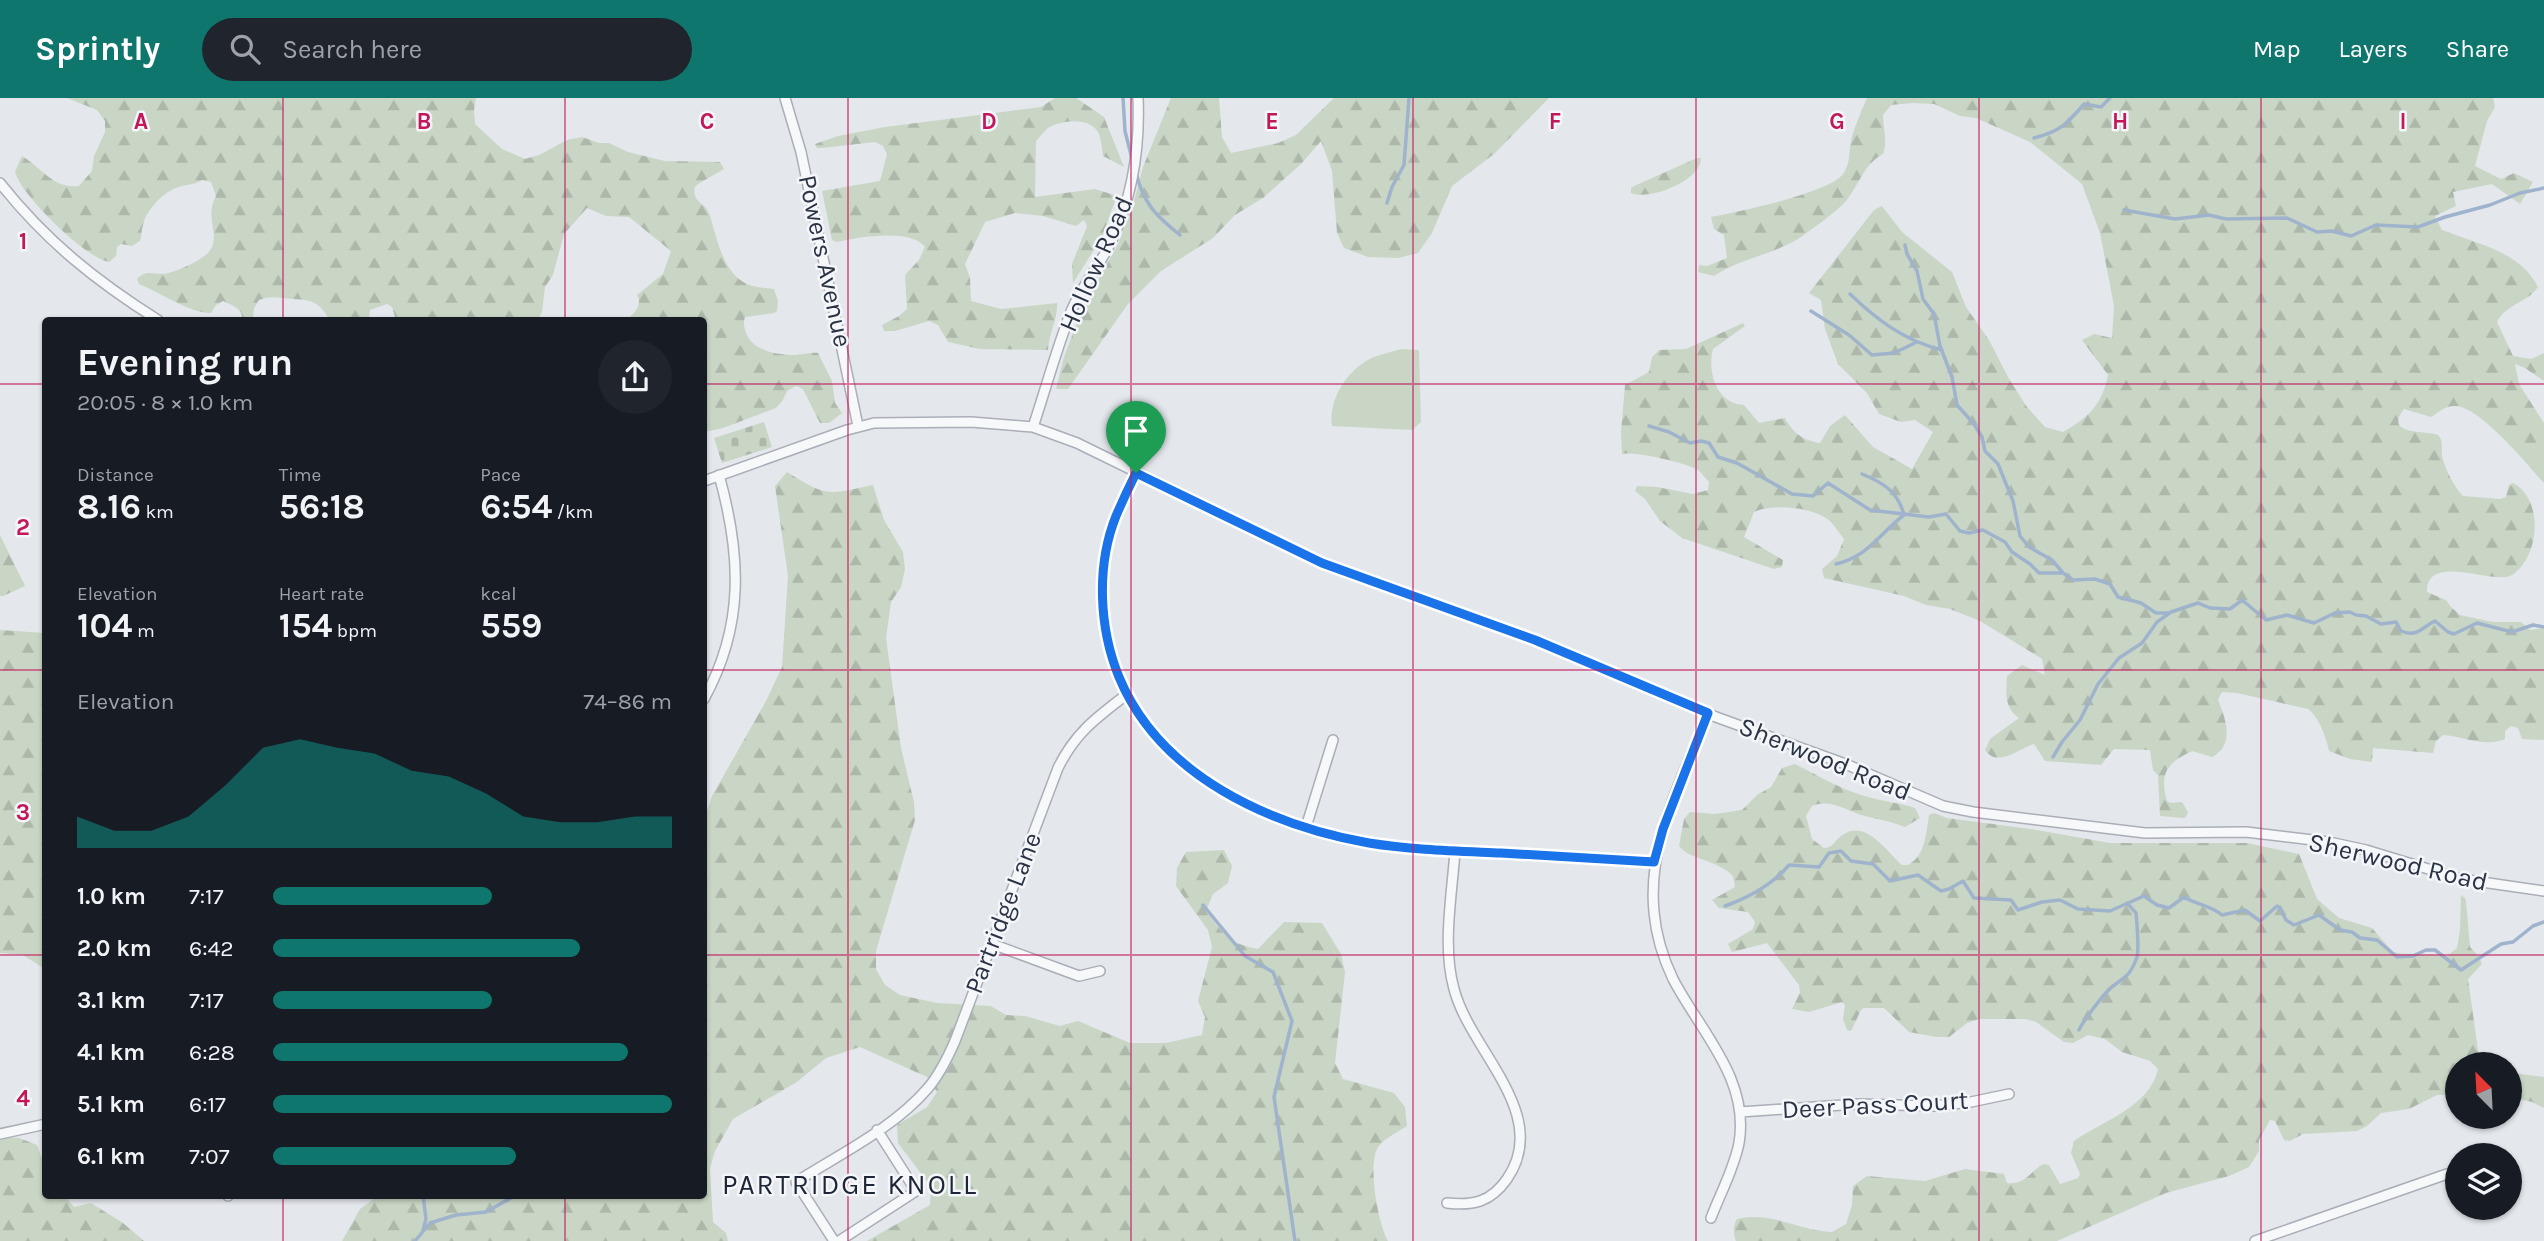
<!DOCTYPE html>
<html lang="en">
<head>
<meta charset="utf-8">
<style>
	:root { --surface:#171b24; --page:#20242c; --text:#f1f3f6; --muted:#9ea1a6; --accent:#0f766e }
	body { margin:0; font-family:Karla,sans-serif; background:var(--page); color:var(--text); height:100vh; display:flex; flex-direction:column; font-size:26px; white-space:nowrap }
	* { box-sizing:border-box; margin:0 }
	p { font-size:23px; color:var(--muted) }
	.icon { flex:none; width:38px; height:38px; fill:none; stroke:currentColor; stroke-width:2; stroke-linecap:round; stroke-linejoin:round }
	.map { position:relative; flex:1; overflow:hidden }
	.details { position:absolute; left:42px; top:219px; width:665px; height:882px; display:flex; flex-direction:column; background:var(--surface); border-radius:7px; box-shadow:0 2px 5px #0004 }
	.details>* { flex:none }
	.needle { width:46px; rotate:336deg }
	.buttons { position:absolute; left:2445px; top:954px; display:grid; gap:14px }
	.buttons a { display:grid; place-items:center; width:77px; height:77px; border-radius:50%; background:var(--surface); box-shadow:0 2px 5px #0004; font-size:35px }
	.pin { position:absolute; display:grid; place-items:center; width:60px; height:60px; color:#fff; margin:-72px -30px; border-radius:50% 50% 50% 0; rotate:-45deg; box-shadow:0 0 7px #0007 }
	.pin .icon { rotate:45deg }
	.round { display:grid; place-items:center; flex:none; width:74px; height:74px; border-radius:37px; background:var(--page) }
	.overview { display:flex; align-items:center; justify-content:space-between; height:119px; padding:0 35px }
	h1 { font-size:38px; font-weight:700; line-height:52px }
	.metrics { display:grid; grid-template-columns:repeat(3,1fr); gap:10px; height:119px; padding:7px 35px }
	.metrics div { display:grid; align-content:center }
	.metrics b { font-size:35px; font-weight:700 }
	.metrics small { font-size:19px; font-weight:400 }
	.metrics p { font-size:19px }
	.chart { height:196px; padding:14px 35px }
	.chart p { display:flex; justify-content:space-between }
	.chart svg { width:100%; height:126px; margin-top:7px; fill:var(--accent); opacity:.7 }
	ul { padding:0 35px; list-style:none; font-size:23px }
	li { display:grid; grid-template-columns:112px 84px 1fr; align-items:center; height:52px }
	li i { height:18px; border-radius:9px; background:var(--accent) }
	header { display:flex; align-items:center; gap:42px; box-sizing:border-box; height:98px; padding:0 35px; background:var(--accent); color:#fff }
	header strong { font-size:33px }
	nav { display:flex; gap:38px; margin-inline-start:auto; font-size:24px }
	.search { width:490px; height:63px; background:var(--page); display:flex; align-items:center; gap:18px; box-sizing:border-box; padding:0 24px; border-radius:38px; color:var(--muted); font-size:26px }
	.map>svg:first-child { display:block }
</style>
</head>
<body>
<header>
<strong>Sprintly</strong>
<div class="search"><svg class="icon" aria-label="search" viewBox="0 0 24 24"><circle cx="10" cy="10" r="6"/><path d="M15 15l6 6"/></svg>Search here</div>
<nav><a>Map</a><a>Layers</a><a>Share</a></nav>
</header>
<div class="map">
<svg width="2544" height="1143" viewBox="0 0 2544 1143">
	<defs>
		<pattern id="forest-firs" width="22" height="20" patternUnits="userSpaceOnUse" patternTransform="scale(1.75)"><rect width="22" height="20" fill="#c9d6c5"/><path d="M5 1l3.5 6h-7zM16 11l3.5 6h-7z" fill="#adb8ab"/></pattern>
		<pattern id="cemetery-stones" width="16" height="16" patternUnits="userSpaceOnUse" patternTransform="scale(1.75)"><rect width="16" height="16" fill="#c9d6c5"/><path d="M2 7V4a2 2 0 0 1 4 0v3zM10 15v-3a2 2 0 0 1 4 0v3z" fill="#adb8ab"/></pattern>
	</defs>
	<rect width="100%" height="100%" fill="#e4e7ec"/>
	<!-- green -->
	<path fill="#c9d6c5" d="M1401 251 1419 252 1421 324 1412 332 1332 328C1328 301 1348 270 1374 259 1382 256 1392 254 1401 251Z"/>
	<!-- forest -->
	<path fill="url(#forest-firs)" d="M67 0H476L474 12 475 26 502 51 525 61 539 57 567 42 582 39 599 45H609L628 54 665 63 720 64 724 71 698 86 695 89C691 104 706 105 709 115 717 139 723 181 753 188 759 190 768 190 774 191L778 203 777 213 774 215 745 219C743 225 744 228 746 235 753 253 777 257 795 257 803 257 810 254 818 255L832 283 835 305 842 315 829 325H820L803 291 796 288 787 293 783 302 776 310 723 330 704 334V222H626C634 216 643 207 637 197L663 176 671 153 629 119 606 118 587 110 564 136 553 177 545 189 542 214 538 222H396L392 209 387 206 370 212 369 222H330C318 204 314 202 293 201 280 200 272 197 259 202L254 210 253 222H242C243 210 233 208 223 203L216 207 211 215C192 216 157 193 139 186L137 181C146 172 151 176 163 176 174 175 205 162 211 151 220 134 204 120 216 98L211 84 202 82C192 88 185 86 176 90 162 95 146 113 143 127 141 132 142 138 140 143L132 148 121 146 117 149 116 158 109 164C85 160 21 97 15 74L22 58C42 70 53 91 79 88L92 73 94 58 105 34V23L97 12Z
		M1055 0H1076L1104 19 1124 69 1103 58C1102 51 1101 42 1099 36 1091 18 1061 22 1048 30 1044 33 1040 39 1036 43L1035 99 1095 91 1114 97 1115 103 1102 139 1073 185 1072 166 1087 128 1084 122 1076 128 1043 118 1015 115 985 124 965 166 970 180 971 203 1001 211 1057 205C1058 221 1049 235 1048 252L980 251 948 244 938 227 929 223 895 233H884L882 227 899 218 907 211 905 177 919 162 925 149C911 130 857 139 837 144L832 142 822 93 880 83 887 56 883 48 875 44 822 50H817L815 46 838 38 885 29 1041 9Z
		M1171 0H1219L1222 39 1231 55 1278 45 1296 37 1334 0H1549L1494 56 1452 88 1432 135 1418 155 1398 160 1368 159 1344 150 1337 135 1332 73 1321 43 1300 67 1263 100 1235 117 1213 140 1161 173 1128 206 1068 291H1056L1064 259 1082 211 1118 146 1133 107 1143 69Z
		M1867 0H2493L2495 9 2487 23 2475 68 2501 81 2514 75 2533 84 2520 106 2492 86 2453 94 2456 108 2435 118 2442 132C2477 146 2520 153 2538 189 2527 205 2506 206 2497 224L2513 258 2531 261 2544 255V283L2525 270 2515 266 2519 286 2544 325V385C2527 366 2481 310 2456 308 2446 307 2439 314 2431 319L2404 311C2383 338 2426 332 2438 337 2444 344 2441 349 2442 358 2445 371 2454 389 2463 398L2500 401 2506 399 2509 387 2513 385C2544 401 2540 459 2512 477 2496 488 2426 453 2427 494L2446 502 2451 509 2460 517 2493 524H2521L2530 532 2544 530V642L2522 641 2518 630 2511 628 2505 633V641C2485 650 2463 638 2443 637L2436 643 2433 655 2373 650 2372 664 2350 661 2329 653C2326 639 2319 619 2308 611L2237 595 2222 594 2218 602C2226 621 2235 647 2212 659L2192 653C2167 665 2159 675 2167 703L2171 705 2182 704 2188 714 2186 719 2183 720 2160 718 2158 677 2153 672 2150 652 2114 651 2101 667 2045 663 2034 646C2019 651 1997 670 1985 652L1990 641 2019 620C2004 610 2006 595 2007 578L2022 567 2045 577 2042 561 1980 523 1950 511 1926 507 1904 498 1824 480 1822 471 1837 458 1844 441C1839 435 1835 428 1830 423 1813 409 1773 405 1754 414L1744 439 1783 462 1782 469 1774 471 1682 440 1660 423 1645 401 1635 393 1637 388 1657 389 1693 396 1708 392 1709 384C1705 380 1702 375 1698 372 1687 365 1635 353 1622 356L1621 335 1625 287 1649 274 1652 259 1659 252 1686 251 1743 225 1745 228 1713 251C1707 273 1716 306 1744 307L1759 325 1785 320C1793 335 1802 342 1820 345L1830 328 1845 317 1873 349 1912 371 1933 334 1915 322 1901 324 1879 316 1867 295 1838 266 1825 231 1821 202 1809 195 1874 112 1882 108 1902 134 1952 174 1966 209 1989 242 2009 281 2027 309 2045 329 2063 334C2089 319 2102 307 2108 277L2082 242 2094 236 2112 240 2114 208 2100 135 2082 86 2030 44 1976 20 1960 18 1934 6 1913 5 1891 7 1883 17C1883 32 1888 42 1883 56 1864 66 1859 87 1846 103 1836 114 1820 125 1808 134 1780 156 1742 159 1714 178L1698 174 1699 167 1707 168 1727 160 1724 137 1714 131 1711 119C1737 114 1829 95 1843 76 1852 64 1848 49 1853 35 1857 23 1862 12 1867 0Z
		M1697 60H1701C1701 83 1649 103 1631 95V90L1634 88Z
		M787 374C827 399 827 397 873 387L884 422 903 454 905 471 901 489 891 504 886 540 901 650 914 704 915 722 876 853V871L885 887 900 897 937 905 991 908 1006 917 1025 918 1060 928 1078 923 1130 945H1166L1202 937 1205 919 1198 903 1212 849 1208 832 1176 788 1177 770 1186 754 1224 752 1232 768 1228 785 1213 796 1206 813C1223 835 1229 846 1258 851L1284 824 1322 825 1341 856 1345 874 1335 965 1343 981 1394 995 1405 1009 1407 1028C1398 1034 1381 1042 1377 1051 1368 1070 1378 1125 1388 1143H867L930 1107 931 1089 898 1045 897 1027 927 1009 937 994 927 979 860 949 826 960 797 984 733 1021 715 1053 710 1070 713 1124 726 1135 728 1143H342L360 1111 379 1097H704V722L712 698 766 603 782 569 788 478 775 388Z
		M0 437 25 488 3 498H0Z
		M0 532 45 535V871L23 857 0 855Z
		M1795 666C1819 678 1845 694 1872 700 1886 704 1901 705 1915 710L1920 720 1905 729C1890 723 1876 721 1861 717 1843 711 1831 701 1812 708L1806 718 1812 741 1824 750C1833 750 1834 743 1841 738 1865 719 1887 754 1902 767H1908C1926 757 1926 735 1929 717L1934 715 1947 720 2037 732 2110 745H2247L2299 756 2317 801 2339 820 2372 830 2393 854 2397 855 2447 858 2457 850 2460 832 2461 797 2465 800 2466 804 2470 849 2479 859 2482 866 2468 881 2480 966H2457V997H2437L2409 1011 2381 1015 2367 1028 2357 1033 2303 1036 2290 1043 2284 1042 2275 1023 2270 1022 2259 1042V1053L2249 1069 2229 1078 2166 1095 2057 1143H1736C1733 1136 1733 1128 1737 1121 1772 1113 1800 1133 1832 1134L1846 1126 1852 1107 1853 1088 1867 1078 1925 1083 1965 1071 2004 1076 2007 1085C2025 1087 2030 1074 2043 1066L2049 1067 2060 1086 2078 1080 2080 1076 2071 1055 2074 1043C2102 1023 2150 1009 2158 971L2150 963 2122 954 2105 941 2088 937 2073 945 2064 944 2036 924 2026 921H1979L1967 925 1949 939H1936L1909 934 1884 910H1864L1861 912 1851 933 1847 932 1843 921 1845 907 1842 904 1809 914 1792 911 1800 895 1799 887 1767 845 1732 854 1728 846 1753 831 1755 824 1748 814 1719 810 1712 802 1735 789 1733 778C1718 762 1688 761 1679 748L1684 721 1690 714 1715 716 1742 712 1757 697 1771 689 1782 670Z
		M2521 976 2544 979V1010L2532 1004 2510 999V977Z
		M0 1039 19 1040 37 1047 45 1069 46 1097H64L74 1109 91 1105 123 1125 144 1143H0Z"/>
	<!-- cemetery -->
	<path fill="url(#cemetery-stones)" d="M764 324 772 349 722 365 714 340Z"/>
	<g fill="none" stroke-linecap="round" stroke-linejoin="round">
		<!-- stream -->
		<path stroke="#9fb4cc" stroke-width="3.5" d="M1123 0 1125 33 1132 61
			M2034 40C2061 33 2067 26 2084 6L2101 9 2110 0
			M1136 75C1144 106 1155 117 1180 137
			M1387 105 1392 89 1404 67 1409 0
			M2124 112 2175 121 2209 117 2226 121 2287 120 2317 134 2332 133 2351 138 2376 127 2418 129 2445 119 2490 107 2520 95 2544 90
			M1905 147 1907 156 1917 173 1923 201 1934 216 1940 248 1952 279 1957 307 1974 326 1982 339 1985 353 1998 366 2013 403 2020 438 2029 449 2052 462 2063 475 2073 482 2095 481 2110 486 2118 499 2141 505 2156 515H2169
			M1850 196C1877 222 1905 243 1942 252
			M1811 213 1849 237 1872 257 1894 255 1917 244
			M1649 328 1669 334 1690 345 1701 343 1709 345 1718 359 1737 365 1792 396 1813 398 1828 385 1870 412 1929 419 1946 416 1960 433 1969 435 1983 432 2005 444 2012 454 2030 466 2039 475H2063
			M1862 376C1884 385 1898 394 1904 417
			M1836 466C1869 458 1879 436 1904 417
			M2053 659 2062 644 2080 622 2098 586 2119 560 2142 545 2157 524 2171 514 2198 505 2210 510 2230 511 2242 502 2266 522 2287 517 2314 525 2335 515 2350 514 2356 517 2366 518 2381 526 2396 524 2401 533C2417 540 2422 529 2435 523L2448 534 2454 536 2477 525 2512 534 2533 527 2544 529
			M1203 807 1245 858 1273 874 1292 923 1274 999 1295 1143
			M1725 808C1750 799 1772 787 1789 767L1819 769 1829 755 1841 753 1851 763 1873 766 1890 783 1918 777 1941 793 1949 791 1963 783 1974 800 2011 802 2018 812 2042 804 2060 802 2078 811 2110 813 2144 798 2157 807 2169 810 2184 799C2197 807 2210 807 2222 817L2245 812 2260 823 2277 808 2280 810 2286 822 2294 827 2319 817 2340 832 2352 834 2360 840 2377 842 2397 859 2413 858 2426 852H2435L2461 872 2501 846 2513 844 2533 828 2544 824
			M2079 932C2083 923 2105 894 2113 888 2127 878 2131 876 2137 859 2139 852 2137 824 2136 815L2127 805
			M423 1132 426 1121 423 1097
			M415 1143 430 1125 456 1117 486 1114 516 1097"/>
		<!-- street casing -->
		<g stroke="#a9aeb7" stroke-width="12">
			<path id="street" d="M785 0 801 54 858 328
				M0 85C46 143 96 183 158 222
				M1033 329C1046 290 1057 249 1072 211 1083 186 1101 166 1112 142 1133 97 1140 49 1138 0
				M1136 375C1129 389 1122 404 1116 418 1096 468 1099 530 1119 579 1160 678 1269 727 1369 745 1414 753 1461 753 1506 756 1556 759 1605 762 1654 764
				M704 383 847 332 874 325 971 324 1033 329 1077 345 1322 465 1535 542 1716 619 1848 667 1943 708 1973 714 2145 735 2246 734 2329 744 2366 752 2461 781 2544 793
				M704 601C745 527 741 456 719 377
				M1708 615C1683 679 1647 744 1654 814 1656 837 1663 860 1673 881 1700 933 1750 981 1739 1045 1734 1071 1720 1096 1711 1120
				M1306 729 1333 642
				M992 846 1079 878 1100 873
				M1740 1014 1857 1006 1934 1008 1971 1004 2009 996
				M0 1036 46 1026
				M227 1097 228 1098
				M1447 1105C1473 1108 1491 1104 1507 1081 1552 1016 1470 953 1454 891 1442 848 1452 797 1455 753
				M834 1143 796 1084C840 1056 894 1030 928 990 940 976 948 959 955 943L1058 670C1075 635 1096 620 1126 597
				M839 1143 916 1093 877 1032
				M2255 1143 2447 1076"/>
		</g>
		<!-- street -->
		<use href="#street" stroke="#f7f8fa" stroke-width="9"/>
	</g>
	<g fill="none" stroke-linecap="round" stroke-linejoin="round">
		<!-- route casing -->
		<g stroke="#fff" stroke-width="14">
			<path id="route" d="M1136 375 1322 465 1535 542 1708 615 1663 731 1654 764C1603 761 1552 758 1501 755 1457 753 1412 752 1369 745 1269 727 1160 678 1119 579 1099 530 1096 468 1116 418 1122 404 1129 389 1136 375Z"/>
		</g>
		<!-- route -->
		<use href="#route" stroke="#1a73e8" stroke-width="9"/>
	</g>
	<!-- grid -->
	<path fill="none" stroke="#c2185b" stroke-width="2" stroke-opacity="0.55" d="M283 0V222M565 0V222M848 0V1143M1131 0V1143M1413 0V1143M1696 0V1143M1979 0V1143M2261 0V1143M0 286H46M704 286H2544M0 572H46M704 572H2544M0 857H46M704 857H2544M283 1097V1143M565 1097V1143"/>
	<g text-anchor="middle" dominant-baseline="central" stroke-width="5" stroke-linejoin="round" paint-order="stroke">
		<!-- street labels -->
		<g font-size="26" fill="#2b3445" stroke="#f4f6f9">
			<text transform="translate(825 163) rotate(78)">Powers Avenue</text>
			<text transform="translate(1096 166) rotate(-66)">Hollow Road</text>
			<text transform="translate(1825 661) rotate(22)">Sherwood Road</text>
			<text transform="translate(2398 764) rotate(13)">Sherwood Road</text>
			<text transform="translate(1003 815) rotate(-69)">Partridge Lane</text>
			<text transform="translate(1875 1007) rotate(-3)">Deer Pass Court</text>
		</g>
		<!-- neighbourhood labels -->
		<g font-size="28" letter-spacing="2" fill="#1d2536" stroke="#f4f6f9">
			<text x="850" y="1086">PARTRIDGE KNOLL</text>
		</g>
	</g>
	<g font-size="23" text-anchor="middle" font-weight="bold" fill="#c2185b" stroke="#f4f6f9" stroke-width="5" stroke-linejoin="round" paint-order="stroke">
		<text x="141" y="31">A</text>
		<text x="424" y="31">B</text>
		<text x="707" y="31">C</text>
		<text x="989" y="31">D</text>
		<text x="1272" y="31">E</text>
		<text x="1555" y="31">F</text>
		<text x="1837" y="31">G</text>
		<text x="2120" y="31">H</text>
		<text x="2403" y="31">I</text>
		<text x="23" y="151">1</text>
		<text x="23" y="437">2</text>
		<text x="23" y="722">3</text>
		<text x="23" y="1008">4</text>
	</g>
</svg>
<div class="buttons">
<a><svg class="needle" viewBox="-14 -14 28 28"><path d="M0-13l5 13h-10z" fill="#e53935"/><path d="M0 13l5-13h-10z" fill="#9ea1a6"/></svg></a>
<a><svg class="icon" aria-label="layers" viewBox="0 0 24 24"><path d="M12 4l9 5-9 5-9-5zM3 14l9 5 9-5"/></svg></a>
</div>
<div class="pin" style="left:1136px;top:375px;background:#1e9e55"><svg class="icon" aria-label="arrive" viewBox="0 0 24 24"><path d="M6 21V4h12l-3 4 3 4H6"/></svg></div>
<section class="details">
<div class="overview"><div><h1>Evening run</h1><p>20:05 · 8 × 1.0 km</p></div><a class="round"><svg class="icon" aria-label="share" viewBox="0 0 24 24"><path d="M12 15V3M7 8l5-5 5 5M5 13v7h14v-7"/></svg></a></div>
<div class="metrics">
<div><p>Distance</p><b>8.16<small> km</small></b></div>
<div><p>Time</p><b>56:18</b></div>
<div><p>Pace</p><b>6:54<small> /km</small></b></div>
</div>
<div class="metrics">
<div><p>Elevation</p><b>104<small> m</small></b></div>
<div><p>Heart rate</p><b>154<small> bpm</small></b></div>
<div><p>kcal</p><b>559</b></div>
</div>
<div class="chart"><p><span>Elevation</span>74–86 m</p>
<svg viewBox="0 0 160 44" preserveAspectRatio="none"><path d="M0 44V33L10 38L20 38L30 33L40 22L50 9L60 6L70 9L80 11L90 17L100 19L110 25L120 33L130 35L140 35L150 33L160 33V44z"/></svg>
</div>
<ul>
<li><b>1.0 km</b>7:17<i style="width:55%"></i></li>
<li><b>2.0 km</b>6:42<i style="width:77%"></i></li>
<li><b>3.1 km</b>7:17<i style="width:55%"></i></li>
<li><b>4.1 km</b>6:28<i style="width:89%"></i></li>
<li><b>5.1 km</b>6:17<i style="width:100%"></i></li>
<li><b>6.1 km</b>7:07<i style="width:61%"></i></li>
</ul>
</section>
</div>
</body>
</html>
